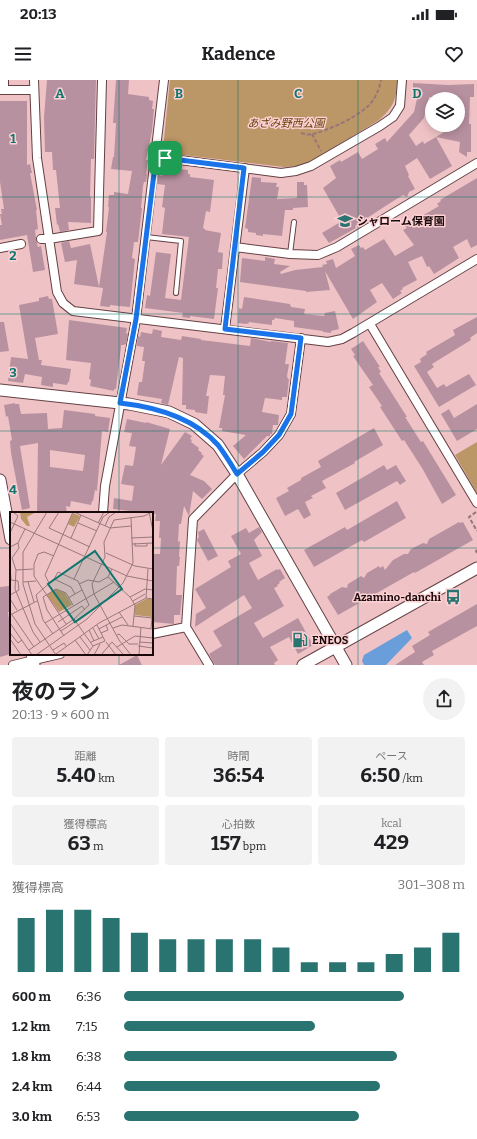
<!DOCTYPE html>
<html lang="ja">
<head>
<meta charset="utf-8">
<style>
	:root { --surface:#fff; --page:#f2f2f2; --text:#202124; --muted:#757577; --accent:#297371 }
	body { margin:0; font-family:Bitter,"Noto Sans JP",serif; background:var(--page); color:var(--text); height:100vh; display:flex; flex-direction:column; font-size:15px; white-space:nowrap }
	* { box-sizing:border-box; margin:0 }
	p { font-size:13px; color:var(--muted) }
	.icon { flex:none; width:22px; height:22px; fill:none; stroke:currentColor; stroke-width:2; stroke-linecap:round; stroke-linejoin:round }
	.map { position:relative; height:585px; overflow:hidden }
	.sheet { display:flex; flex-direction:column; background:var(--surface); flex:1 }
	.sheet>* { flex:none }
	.fabs { position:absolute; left:425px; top:12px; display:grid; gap:8px }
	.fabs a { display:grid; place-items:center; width:40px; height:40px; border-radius:50%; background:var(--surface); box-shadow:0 2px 10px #0003; font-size:20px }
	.pin { position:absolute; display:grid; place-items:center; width:34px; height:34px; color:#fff; margin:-17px; border-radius:8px; box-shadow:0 2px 6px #0006 }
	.round { display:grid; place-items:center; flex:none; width:42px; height:42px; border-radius:21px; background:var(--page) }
	.head { display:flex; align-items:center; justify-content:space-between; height:68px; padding:0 12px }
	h1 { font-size:22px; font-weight:700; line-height:30px }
	.stats { display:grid; grid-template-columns:repeat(3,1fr); gap:6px; height:68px; padding:4px 12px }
	.stats div { display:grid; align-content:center; border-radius:4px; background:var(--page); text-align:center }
	.stats b { font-size:20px; font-weight:700 }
	.stats small { font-size:11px; font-weight:400 }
	.stats p { font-size:11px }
	.chart { height:112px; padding:8px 12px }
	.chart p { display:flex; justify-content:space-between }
	.chart svg { width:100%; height:72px; margin-top:4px; stroke:var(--accent); stroke-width:6 }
	ul { padding:0 12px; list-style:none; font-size:13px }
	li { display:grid; grid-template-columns:64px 48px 1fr; align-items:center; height:30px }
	li i { height:10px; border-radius:5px; background:var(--accent) }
	.status { display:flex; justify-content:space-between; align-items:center; height:28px; padding:0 20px; background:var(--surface); direction:ltr }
	.status svg { height:11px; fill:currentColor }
	header { display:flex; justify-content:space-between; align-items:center; height:52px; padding:0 12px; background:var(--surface); font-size:18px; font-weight:700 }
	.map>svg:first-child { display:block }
</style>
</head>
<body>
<div class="status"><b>20:13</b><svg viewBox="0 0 49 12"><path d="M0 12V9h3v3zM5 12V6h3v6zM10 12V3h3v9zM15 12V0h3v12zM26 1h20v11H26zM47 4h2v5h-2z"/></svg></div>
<header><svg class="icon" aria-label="menu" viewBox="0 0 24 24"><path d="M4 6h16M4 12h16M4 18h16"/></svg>Kadence<svg class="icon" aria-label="heart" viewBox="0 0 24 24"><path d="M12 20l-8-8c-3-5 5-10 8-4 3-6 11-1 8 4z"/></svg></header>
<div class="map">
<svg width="477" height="585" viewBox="0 0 477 585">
	<rect width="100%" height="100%" fill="#efc3c6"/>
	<!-- green -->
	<path fill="#bb9666" d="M170 0H397C397 19 393 28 379 40L312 81 299 86 284 87 167 73 163 69Z
		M477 362V413L455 375Z"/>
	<!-- water -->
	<path fill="#6a9edb" d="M407 550 412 558 386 585H364L362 581 364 575Z"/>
	<!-- building -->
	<path fill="#b891a0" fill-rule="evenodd" d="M47 0H96L94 79H91L90 117H91V143L68 142 69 150 60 152 58 144 57 145 55 128H60L56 90H53L52 72H45L44 37Z
		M116 0H129L128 14 149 17V20L153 21 152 29H154L152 51 146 80H148L146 94H147L146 102H144L143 106 141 128H142L138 162H134L132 178 135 179 130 227 110 225V227L100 226 103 208 74 204 77 180 65 182 61 163 69 161 71 168 90 164 99 207 107 152H106L109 127H108L109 115H114V112L128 114 132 91 111 89 113 77H114L116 43H113Z
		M413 3 448 5 474 4V17H470L469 44H471V72H467V77L459 72 460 62 436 57 455 45H458V17H445L446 13 443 17H429L424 38 409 55 416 66 423 61 424 64 436 57 452 86 430 99 417 78 405 86 409 95 408 96 415 109 409 112 407 117 403 115 387 125 355 146 356 148 329 163 322 153 342 141 323 108 336 98 330 86 340 80 341 82 358 72 362 79 378 69 375 64 385 58 387 62 414 32 418 14H413Z
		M0 21H27V85L30 84 32 93H30L37 130H36L38 149 35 150 36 159 38 167 41 166 45 190 33 192 27 155 0 160V145H2L0 134H2L1 129H4L0 102Z
		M167 88 188 90V94H190V97L214 100 210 132 206 131 203 148 205 149V150L221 153 218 172 223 173 222 189H218L216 208H218L214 239 190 236V238L182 237 183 233 145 228 147 215 150 216 156 172 171 174 165 218 181 220 189 157 162 154 165 128 162 127 165 105 157 104 158 95 162 96 163 92H166Z
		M252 97 261 98V102L277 103 276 107H279L277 119 297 118V102H304V105H307L308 127 293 128V130H285L282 156 263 154V156L256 155V153L248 152V149L245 148Z
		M477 98V165L471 168 467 159 453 167 459 178 434 194 429 186 427 187 422 176 408 182 417 200 402 208 403 209 400 211 402 213 393 219 382 203 370 210 377 222 353 239 325 191 330 210 306 212V211L240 202 242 178 265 181V177L275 179 274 184 290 186 280 192 281 194 295 190 323 187 322 185 327 184 326 181 333 179 336 188 355 176 351 169 359 165 361 168 363 167 365 170 384 159 395 176 414 165 403 150 407 148 405 146 439 126 437 124 441 121 440 120Z
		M48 216 49 219H52L58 254 35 258 39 280H42L41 285 71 289 69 302H68L67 305 53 303V307L41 305 42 297 25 294 23 303 8 301 11 277 28 279 19 225 39 221V218Z
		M244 217 290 224 291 227 305 229 304 234 324 236 325 233 335 231 339 249 331 251V253L323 252V251L294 247V241L275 238 274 240H272V245L249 242V243L246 244 238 243 239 228 242 229Z
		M477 237V253L470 258 471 260 432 284 434 287 427 292 437 308 444 304 446 307 469 294 476 305 439 327 414 286 421 282 420 279 427 274 426 272 455 255 453 250Z
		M69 240 127 248 126 253 128 254 126 264H125L124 265H121V267L116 309H114V311L90 306 91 300 89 299 91 283 66 280Z
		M0 242H4L9 271 0 272Z
		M153 249 162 251 161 257 181 260 182 256 201 259V260L250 266 251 258 271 262V261L288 263 285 284H289L287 296 288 299H289L287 317H282V320L265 318 262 332 279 335 278 345H273L272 354H270V356H267L244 379 233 366 246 355 222 351V348H219L225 315H223L225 296 210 295 206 316H209L207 334 195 332V330L186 329V325H182L183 278 179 277 168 325 161 323 162 319 137 315 139 302H142L145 281H142L144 267 137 266 138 256 140 257 141 252 152 254Z
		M363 261 380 287H378L381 292 379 293 407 337H405L421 362 423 361 456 415 442 424 422 388 404 360 402 361 380 327 382 326 369 307 373 305 353 276 355 275 351 269Z
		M15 323V324H19L21 334 47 333 48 349 62 348 64 330 95 334V336L110 338 108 352 102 351 97 411 95 410 93 421H92L91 425 71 421 70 427 66 426 67 433H37L38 363 20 366 30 428 22 430 11 373 10 361 12 360 8 336 6 337 4 325ZM50 370 85 375 83 391 50 387Z
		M477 324V349L457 361 441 334 449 329 454 338Z
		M127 339 146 343V342L170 349 161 385 185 352 192 356 190 359 192 360 191 362 199 368 198 370 202 373 201 374 204 376 190 395 204 401 212 409 202 419 193 411 189 436 184 426 181 444H179L178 462 180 461 179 477H180L179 486H177L176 515H182L180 535H174V544L152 542V474H160L161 458H159L160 441H155L156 434 113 429 114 418 132 421 134 406 121 404 125 385 133 386 136 367 129 366 132 353 124 352Z
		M374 348 383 365 354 382 355 383 322 401 326 408 311 416 313 418 305 422 311 435 304 439 298 429 285 436 276 418 289 411 287 408 301 400V398L321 387 318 381Z
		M384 385 387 390 396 385 406 401 400 405 397 401 345 430 336 413Z
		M397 421 406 438 364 462 362 460 314 487 304 470 345 447 347 450Z
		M459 442 460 443 463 442 473 460 415 493 414 492 338 535 327 517 330 515V514L342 507 347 508 348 504 361 496 364 498 367 493 379 486 380 488 383 486 385 490 393 480 404 474H408L411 469 423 463 427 464 429 459Z
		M259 447 262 452 254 460 262 476 249 483 258 500 277 489V490L280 489 285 498 279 502 280 503 277 505 278 506 274 508 284 526 254 543 263 558 298 538 313 565 298 574 289 557 270 567 278 580 274 583 275 585H215L209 574 222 566 213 551 252 528 244 515 195 547 196 534 206 528 195 509 231 487 228 481 241 474 231 456 246 448 249 453Z
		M204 449 218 476 208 481 197 460 199 457 198 452Z
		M9 506 11 518V532H8L11 553V574L0 577V507Z
		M477 524V546L432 571 434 575 422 582 424 585H395L415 572 412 566 430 555 428 552Z
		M137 575 142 585H119Z"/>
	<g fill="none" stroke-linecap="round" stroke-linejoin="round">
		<!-- lane casing -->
		<g stroke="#654144" stroke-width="6">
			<path id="lane" d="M146 157 181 161 176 213
				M290 174 294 142"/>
		</g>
		<!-- street casing -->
		<g stroke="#654144" stroke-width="10">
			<path id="street" d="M4 0V10
				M34 0 37 78 57 212 63 223 73 231 328 262 342 259 353 253 477 179
				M0 10H34
				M156 77 281 93 296 91 311 86 380 46 393 37 400 26 402 0
				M41 159H49L98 151 102 0
				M235 167 290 174 318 175 337 167 477 83
				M0 168 21 164
				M370 244 477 423
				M225 249 245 88
				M103 433 105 406 136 239 164 0
				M152 554 186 547
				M13 585 60 574
				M209 585 186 547 193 439 237 394 263 372 279 355 291 334 301 258"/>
		</g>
		<!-- secondary casing -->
		<g stroke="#654144" stroke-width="13">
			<path id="secondary" d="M0 310 129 324 169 332 194 344 218 365 237 394 346 585
				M0 400 11 459
				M32 574 34 585
				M303 585 477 488"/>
		</g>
		<!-- path -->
		<path stroke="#977679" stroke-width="2" stroke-dasharray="4 2" stroke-linecap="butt" d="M301 53C305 54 309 55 313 54 331 49 353 39 367 27 375 20 379 10 381 0
			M312 54 321 71
			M476 432 469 437 477 451
			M477 470 476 471 477 473"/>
		<!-- lane -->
		<use href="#lane" stroke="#fff" stroke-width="4"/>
		<!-- street -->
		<use href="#street" stroke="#fff" stroke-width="8"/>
		<!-- secondary -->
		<use href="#secondary" stroke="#fff" stroke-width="11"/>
	</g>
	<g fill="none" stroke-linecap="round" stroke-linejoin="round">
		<!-- route casing -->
		<g stroke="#fff" stroke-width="8">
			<path id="route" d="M156 77 244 88 225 249 301 258 291 334 279 355 263 372 237 394C231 384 225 374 218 365 193 337 156 327 120 323L136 239Z"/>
		</g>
		<!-- route -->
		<use href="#route" stroke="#1a73e8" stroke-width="5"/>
	</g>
	<!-- grid -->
	<path fill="none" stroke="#0f766e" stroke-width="1" stroke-opacity="0.55" d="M119 0V433M238 0V585M358 0V585M0 117H477M0 234H477M0 351H477M0 468H11M152 468H477M119 574V585"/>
	<!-- icons -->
	<defs>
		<g id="school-bare" transform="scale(1.2)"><path d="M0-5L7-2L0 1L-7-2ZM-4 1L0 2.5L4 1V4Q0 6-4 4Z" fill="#297371" stroke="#fdd0d3" stroke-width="2.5" paint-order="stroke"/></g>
		<g id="bus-bare" transform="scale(1.2)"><path d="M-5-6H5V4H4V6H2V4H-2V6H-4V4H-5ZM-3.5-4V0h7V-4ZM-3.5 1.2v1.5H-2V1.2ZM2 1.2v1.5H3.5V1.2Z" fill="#297371" stroke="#fdd0d3" stroke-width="2.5" paint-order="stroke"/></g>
		<g id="fuel-bare" transform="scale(1.2)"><path d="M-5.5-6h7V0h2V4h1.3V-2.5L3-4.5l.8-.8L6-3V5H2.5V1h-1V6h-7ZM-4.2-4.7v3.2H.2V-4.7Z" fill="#297371" stroke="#fdd0d3" stroke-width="2.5" paint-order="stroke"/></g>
	</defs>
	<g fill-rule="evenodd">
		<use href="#school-bare" x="345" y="141"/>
		<use href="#bus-bare" x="453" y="517"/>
		<use href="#fuel-bare" x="300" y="560"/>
	</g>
	<g text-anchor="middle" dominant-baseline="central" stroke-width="3" stroke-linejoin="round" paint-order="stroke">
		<!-- park labels -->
		<g font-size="11" font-style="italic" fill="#65430b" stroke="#fdd0d3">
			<text x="286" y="43">あざみ野西公園</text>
		</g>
		<!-- poi labels -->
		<g font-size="11" font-weight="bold" fill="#18090b" stroke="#fdd0d3" text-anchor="start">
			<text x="357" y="141">シャローム保育園</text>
			<text x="441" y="517" text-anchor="end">Azamino-danchi</text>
			<text x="312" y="560">ENEOS</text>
		</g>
	</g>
	<!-- overview -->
	<g transform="translate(10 432)">
		<rect width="143" height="143" fill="#efc3c6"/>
		<path d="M26 0 17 5 20 14H17L11 7 10 0ZM63 1 70 4 64 15 58 12ZM45 77 55 81 62 93 49 100 37 83ZM136 87H143L142 105 125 103V93Z" fill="#bb9666"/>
		<path fill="none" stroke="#99797b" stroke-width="1" d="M37 0 13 40V72L25 112 46 143M49 0 39 16 80 35M64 0 100 16 121 14M139 0 143 19M0 10 117 64 143 69M68 11 87 19M88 11 94 0M95 14 99 5 106 0M0 21 8 4 3 0M61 26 71 3M121 26 143 25M125 31V34H137V31M122 32 143 31M0 35 8 31 15 17M96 41 125 54 143 57M44 44 34 40 28 42 24 52V64L56 112M0 53 1 68 8 69 9 78 0 83M138 57 136 86 143 87M6 58 5 77 23 120 30 130M6 58 2 46 9 36 8 31M6 58 23 57M98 65 120 85 125 93 123 114M44 67 61 75 65 82M64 67 93 5 100 0M13 70 26 69M18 70 24 90M39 71 35 63 63 0M69 72 78 68 89 70 98 65 102 57M120 85 135 77 143 78M58 86 72 78M0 87 7 98M123 89 135 82M0 100 24 135M109 100 118 113M2 102 27 89M124 104 142 106M64 107 83 134M48 110 72 94 75 98M0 111 22 143M35 111 104 70M100 111 112 105M83 116 89 127M103 116 112 113 143 117M141 116 143 97M89 117 100 111M79 118 84 129M51 119 66 109M0 121 8 131 12 128M91 121 98 118 96 113M107 123 109 122 119 132H128M54 124 37 98 33 85 46 77 56 81 63 93M70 125 80 138M0 127 11 143M65 128 76 143M81 130 93 125M96 130 106 143M129 130 143 131M128 134 143 136M107 135 125 124 143 126M19 138 64 107 79 93 68 69 48 60 44 67 26 83 33 108 43 122M43 138 54 131 56 134M46 142 89 111 136 86M26 143 77 107 113 71 123 51 121 5M77 143 83 134 95 129 87 113M84 143 90 132M91 143 102 130 114 143M121 143 109 128 84 82 82 72 95 45 94 30 104 8 134 4 142 0M129 143 131 115"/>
		<path fill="#0f766e" fill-opacity="0.15" stroke="#0f766e" stroke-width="2" d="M85 39 112 77 65 110 38 72Z"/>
		<rect width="143" height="143" fill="none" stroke="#18090b" stroke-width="2"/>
	</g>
	<g font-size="13" text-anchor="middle" font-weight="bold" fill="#0f766e" stroke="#fdd0d3" stroke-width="3" stroke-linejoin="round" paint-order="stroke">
		<text x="60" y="18">A</text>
		<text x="179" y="18">B</text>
		<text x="298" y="18">C</text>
		<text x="417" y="18">D</text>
		<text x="13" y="63">1</text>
		<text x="13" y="180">2</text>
		<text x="13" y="297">3</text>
		<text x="13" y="414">4</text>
	</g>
</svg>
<div class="fabs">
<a><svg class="icon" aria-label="layers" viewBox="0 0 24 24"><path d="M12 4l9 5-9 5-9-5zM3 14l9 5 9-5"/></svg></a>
</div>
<div class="pin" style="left:165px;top:78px;background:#1e9e55"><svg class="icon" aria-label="arrive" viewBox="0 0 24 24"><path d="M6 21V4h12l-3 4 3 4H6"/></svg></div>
</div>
<section class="sheet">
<div class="head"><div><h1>夜のラン</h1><p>20:13 · 9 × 600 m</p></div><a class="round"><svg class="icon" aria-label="share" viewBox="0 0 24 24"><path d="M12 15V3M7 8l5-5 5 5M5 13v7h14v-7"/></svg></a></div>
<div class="stats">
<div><p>距離</p><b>5.40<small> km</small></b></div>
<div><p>時間</p><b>36:54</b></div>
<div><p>ペース</p><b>6:50<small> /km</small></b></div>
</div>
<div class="stats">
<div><p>獲得標高</p><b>63<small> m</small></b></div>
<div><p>心拍数</p><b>157<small> bpm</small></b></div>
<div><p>kcal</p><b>429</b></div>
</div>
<div class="chart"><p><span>獲得標高</span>301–308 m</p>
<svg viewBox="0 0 160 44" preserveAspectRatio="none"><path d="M5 44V11M15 44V6M25 44V6M35 44V11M45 44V20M55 44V24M65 44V24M75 44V24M85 44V24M95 44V29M105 44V38M115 44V38M125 44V38M135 44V33M145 44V29M155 44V20"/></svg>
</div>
<ul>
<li><b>600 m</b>6:36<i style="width:82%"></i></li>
<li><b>1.2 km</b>7:15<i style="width:56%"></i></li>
<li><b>1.8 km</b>6:38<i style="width:80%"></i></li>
<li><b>2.4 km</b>6:44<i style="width:75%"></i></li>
<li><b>3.0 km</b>6:53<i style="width:69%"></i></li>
</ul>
</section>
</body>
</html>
